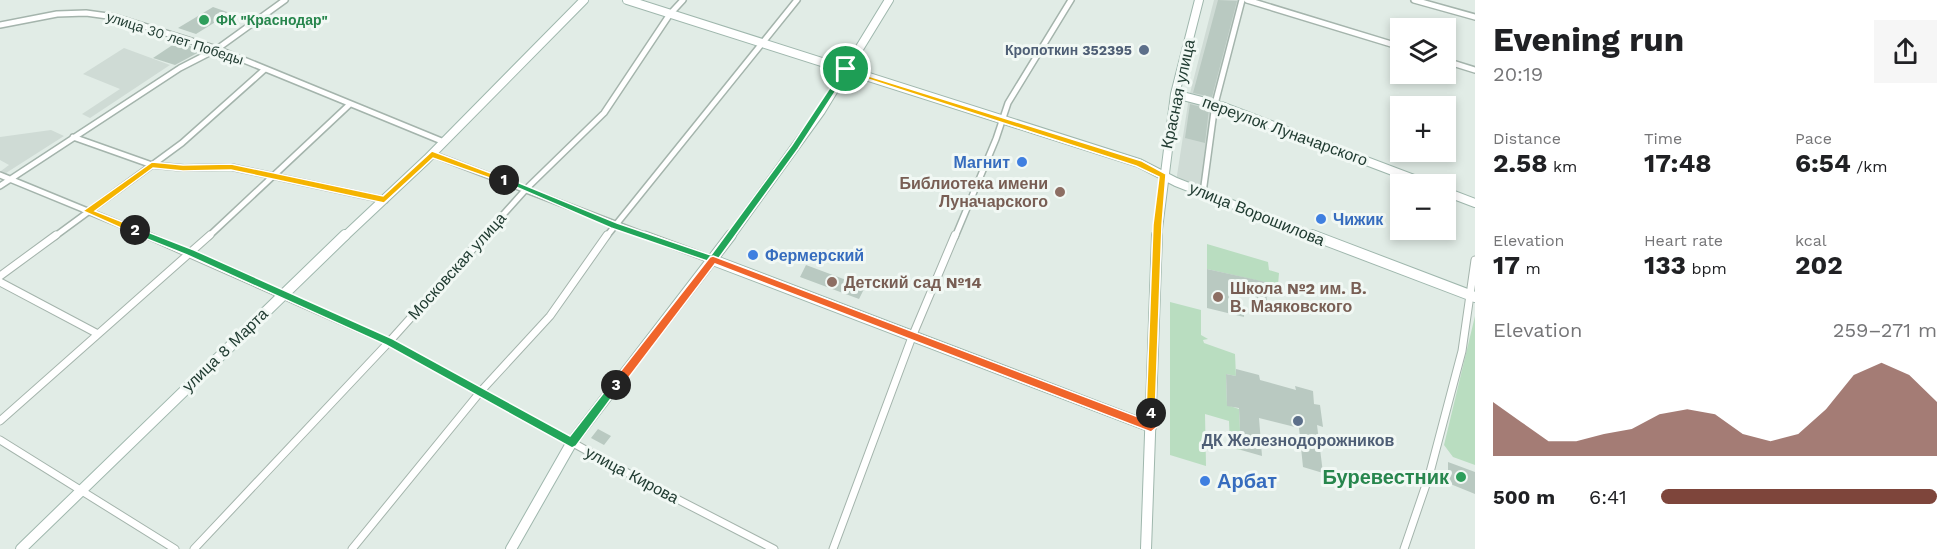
<!DOCTYPE html>
<html lang="en">
<head>
<meta charset="utf-8">
<style>
	:root { --surface:#fff; --page:#f6f6f6; --text:#202124; --muted:#757577; --accent:#7e453b }
	body { margin:0; font-family:"Work Sans",sans-serif; background:var(--page); color:var(--text); height:100vh; display:flex; flex-direction:column; font-size:22px; white-space:nowrap }
	* { box-sizing:border-box; margin:0 }
	p { font-size:20px; color:var(--muted) }
	.icon { flex:none; width:33px; height:33px; fill:none; stroke:currentColor; stroke-width:2; stroke-linecap:round; stroke-linejoin:round }
	.map { position:relative; flex:1; overflow:hidden }
	.details { display:flex; flex-direction:column; background:var(--surface); width:480px }
	.details>* { flex:none }
	.tools { position:absolute; left:1390px; top:18px; display:grid; gap:12px }
	.tools a { display:grid; place-items:center; width:66px; height:66px; border-radius:0px; background:var(--surface); box-shadow:0 3px 9px #0003; font-size:30px }
	.pin { position:absolute; display:grid; place-items:center; width:51px; height:51px; color:#fff; margin:-26px; border:3px solid #fff; border-radius:50%; box-shadow:0 2px 6px #0007 }
	.km { position:absolute; width:30px; height:30px; margin:-15px; border-radius:50%; background:#222; color:#fff; font-size:16px; line-height:30px; text-align:center }
	.round { display:grid; place-items:center; flex:none; width:63px; height:63px; border-radius:0px; background:var(--page) }
	.headline { display:flex; align-items:center; justify-content:space-between; height:102px; padding:0 18px }
	h1 { font-size:33px; font-weight:700; line-height:45px }
	.stats { display:grid; grid-template-columns:repeat(3,1fr); gap:9px; height:102px; padding:6px 18px }
	.stats div { display:grid; align-content:center }
	.stats b { font-size:26px; font-weight:700 }
	.stats small { font-size:16px; font-weight:400 }
	.stats p { font-size:16px }
	.chart { height:168px; padding:12px 18px }
	.chart p { display:flex; justify-content:space-between }
	.chart svg { width:100%; height:108px; margin-top:6px; fill:var(--accent); opacity:.7 }
	ul { padding:0 18px; list-style:none; font-size:20px }
	li { display:grid; grid-template-columns:96px 72px 1fr; align-items:center; height:45px }
	li i { height:15px; border-radius:8px; background:var(--accent) }
	main { display:flex; flex:1; min-height:0 }
	.map>svg:first-child { display:block }
</style>
</head>
<body>
<main>
<div class="map">
<svg width="1475" height="549" viewBox="0 0 1475 549">
	<rect width="100%" height="100%" fill="#e1ece6"/>
	<!-- built -->
	<path fill="#cfdbd5" d="M1214 0H1242L1215 104 1203 193 1176 182 1189 97Z
		M124 48 170 65 90 118 82 114 120 89 83 74Z
		M51 130 64 136 6 173 1 171 9 165 0 160V137Z"/>
	<!-- green -->
	<path fill="#b9ddc0" d="M1207 244 1268 262 1269 270 1279 273 1278 285 1207 269Z
		M1170 302 1201 310V335L1208 339 1203 340 1204 343 1235 354 1236 376 1226 374 1227 405 1239 409 1241 450 1230 448 1229 421 1205 414 1206 466 1170 455Z
		M1475 316V465L1453 457 1444 445Z"/>
	<!-- building -->
	<path fill="#b9c9c1" d="M1218 0 1237 1 1212 97 1193 93Z
		M213 7 230 13 196 34 178 28Z
		M177 42 203 50 175 65 153 58Z
		M1190 104 1209 109 1205 143 1185 138Z
		M806 265 865 287 859 299 800 277Z
		M1207 269 1266 282 1267 306 1251 303V292L1228 286 1229 303 1244 307V317L1207 308Z
		M1236 369 1259 375 1260 380 1296 390 1295 386 1313 391 1314 404 1320 405 1323 427 1317 425 1323 473 1303 467 1299 428 1259 418 1262 456 1241 450 1239 408 1227 406 1226 374 1236 376Z
		M598 429 611 436 604 445 591 438Z
		M1448 462 1475 472V494L1448 483Z"/>
	<g fill="none" stroke-linecap="round" stroke-linejoin="round">
		<!-- street-far1 casing -->
		<g stroke="#a4b4ac" stroke-width="8">
			<path id="street-far1" d="M1247 0 1401 47
				M1414 0 1475 17
				M0 25 57 14 86 13 115 17 217 49 444 142
				M1446 61 1475 70
				M73 137 152 165 184 168 231 167 385 200
				M432 154 649 237
				M0 175 151 237
				M0 186 180 68 217 49 285 0
				M1203 193 1215 104 1242 0
				M54 237 182 143 265 69
				M208 237 350 104
				M483 237 527 188 604 113 670 14 683 0
				M606 237 797 0
				M955 237 996 139 1008 103 1071 0"/>
		</g>
		<!-- street casing -->
		<g stroke="#a4b4ac" stroke-width="9">
			<path id="street" d="M147 235 389 342 644 482 774 549
				M645 235 713 260
				M0 276 56 235
				M0 282 98 334
				M0 421 210 235
				M0 440 175 549
				M194 549 389 342 485 235
				M352 549 481 391 550 316 607 235
				M833 549 912 337 955 235
				M1404 549 1429 476 1462 351 1475 260"/>
		</g>
		<!-- secondary-far1 casing -->
		<g stroke="#9fb7ad" stroke-width="10">
			<path id="secondary-far1" d="M627 0 1139 163 1176 182 1315 237
				M1175 94 1221 106 1427 184
				M1446 192 1475 203
				M344 237 427 159 584 0
				M730 237 821 111 889 0
				M1157 237 1175 94 1199 0"/>
		</g>
		<!-- secondary casing -->
		<g stroke="#9fb7ad" stroke-width="12">
			<path id="secondary" d="M1312 235 1475 297
				M713 260 1151 427
				M21 549 345 235
				M511 549 572 442 731 235
				M1146 549 1157 235"/>
		</g>
		<!-- street-far1 -->
		<use href="#street-far1" stroke="#fff" stroke-width="5"/>
		<!-- street -->
		<use href="#street" stroke="#fff" stroke-width="7"/>
		<!-- secondary-far1 -->
		<use href="#secondary-far1" stroke="#fff" stroke-width="8"/>
		<!-- secondary -->
		<use href="#secondary" stroke="#fff" stroke-width="10"/>
	</g>
	<!-- split-1 -->
	<path fill="#22a559" stroke="#fff" stroke-width="1.5" d="M846 67 850 69 798 149 716 262H710L611 228 500 180 507 178 617 223 711 255 792 145 843 68Z"/>
	<!-- split-2 -->
	<path fill="#f5b400" stroke="#fff" stroke-width="1.5" d="M432 151 509 180 501 182 433 158 384 203 231 170 183 171 153 168 95 211 138 228V233H132L83 211 152 162 183 165 231 164 383 196Z"/>
	<!-- split-3 -->
	<path fill="#22a559" stroke="#fff" stroke-width="1.5" d="M135 227 194 250 393 339 570 436 612 382H620L621 385 576 446 572 448 386 345 187 255 132 233 130 230Z"/>
	<!-- split-4 -->
	<path fill="#f0652b" stroke="#fff" stroke-width="1.5" d="M713 256 1146 420 1147 410H1155L1157 427 1151 432 715 264 620 389H612V382L710 257Z"/>
	<!-- split-5 -->
	<path fill="#f5b400" stroke="#fff" stroke-width="1.5" d="M843 68 1142 161 1166 174 1162 225 1155 417 1151 418 1146 413 1153 225 1159 177 1136 166 843 71Z"/>
	<!-- markers -->
	<g fill="#2e9e5b" stroke="#f1f8f4" stroke-width="2">
		<circle cx="204" cy="20" r="6"/>
		<circle cx="1461" cy="477" r="6"/>
	</g>
	<g fill="#5c6f8a" stroke="#f1f8f4" stroke-width="2">
		<circle cx="1144" cy="50" r="6"/>
		<circle cx="1298" cy="421" r="6"/>
	</g>
	<g fill="#3f7fe0" stroke="#f1f8f4" stroke-width="2">
		<circle cx="1022" cy="162" r="6"/>
		<circle cx="1321" cy="219" r="6"/>
		<circle cx="753" cy="255" r="6"/>
		<circle cx="1205" cy="481" r="6"/>
	</g>
	<g fill="#8d6e63" stroke="#f1f8f4" stroke-width="2">
		<circle cx="1060" cy="192" r="6"/>
		<circle cx="832" cy="282" r="6"/>
		<circle cx="1218" cy="297" r="6"/>
	</g>
	<g text-anchor="middle" dominant-baseline="central" stroke-width="6" stroke-linejoin="round" paint-order="stroke">
		<!-- far-leisure labels -->
		<g font-size="14" font-weight="bold" fill="#27864d" stroke="#f1f8f4" text-anchor="start">
			<text x="216" y="20">ФК "Краснодар"</text>
		</g>
		<!-- far-street labels -->
		<g font-size="14" fill="#213c32" stroke="#f1f8f4">
			<text transform="translate(175 38) rotate(18)">улица 30 лет Победы</text>
		</g>
		<!-- far-service labels -->
		<g font-size="14" font-weight="bold" fill="#4e5e75" stroke="#f1f8f4" text-anchor="end">
			<text x="1132" y="50">Кропоткин 352395</text>
		</g>
		<!-- street labels -->
		<g font-size="16" fill="#213c32" stroke="#f1f8f4">
			<text transform="translate(1178 94) rotate(-78)">Красная улица</text>
			<text transform="translate(1285 131) rotate(20)">переулок Луначарского</text>
			<text transform="translate(1257 214) rotate(22)">улица Ворошилова</text>
			<text transform="translate(457 266) rotate(-48)">Московская улица</text>
			<text transform="translate(225 350) rotate(-44)">улица 8 Марта</text>
			<text transform="translate(632 475) rotate(28)">улица Кирова</text>
		</g>
		<!-- shop labels -->
		<g font-size="16" font-weight="bold" fill="#366cbe" stroke="#f1f8f4" text-anchor="start">
			<text x="1010" y="162" text-anchor="end">Магнит</text>
			<text x="1333" y="219">Чижик</text>
			<text x="765" y="255">Фермерский</text>
		</g>
		<!-- education labels -->
		<g font-size="16" font-weight="bold" fill="#785e54" stroke="#f1f8f4" text-anchor="start">
			<text x="1048" y="183" text-anchor="end">Библиотека имени<tspan x="1048" dy="18">Луначарского</tspan></text>
			<text x="844" y="282">Детский сад №14</text>
			<text x="1230" y="288">Школа №2 им. В.<tspan x="1230" dy="18">В. Маяковского</tspan></text>
		</g>
		<!-- service labels -->
		<g font-size="16" font-weight="bold" fill="#4e5e75" stroke="#f1f8f4">
			<text x="1298" y="440">ДК Железнодорожников</text>
		</g>
		<!-- near-leisure labels -->
		<g font-size="20" font-weight="bold" fill="#27864d" stroke="#f1f8f4" text-anchor="end">
			<text x="1449" y="477">Буревестник</text>
		</g>
		<!-- near-shop labels -->
		<g font-size="20" font-weight="bold" fill="#366cbe" stroke="#f1f8f4" text-anchor="start">
			<text x="1217" y="481">Арбат</text>
		</g>
	</g>
</svg>
<div class="tools">
<a><svg class="icon" aria-label="layers" viewBox="0 0 24 24"><path d="M12 4l9 5-9 5-9-5zM3 14l9 5 9-5"/></svg></a>
<a>+</a>
<a>−</a>
</div>
<div class="pin" style="left:846px;top:69px;background:#1e9e55"><svg class="icon" aria-label="arrive" viewBox="0 0 24 24"><path d="M6 21V4h12l-3 4 3 4H6"/></svg></div>
<b class="km" style="left:504px;top:180px">1</b>
<b class="km" style="left:135px;top:230px">2</b>
<b class="km" style="left:616px;top:385px">3</b>
<b class="km" style="left:1151px;top:413px">4</b>
</div>
<section class="details">
<div class="headline"><div><h1>Evening run</h1><p>20:19</p></div><a class="round"><svg class="icon" aria-label="share" viewBox="0 0 24 24"><path d="M12 15V3M7 8l5-5 5 5M5 13v7h14v-7"/></svg></a></div>
<div class="stats">
<div><p>Distance</p><b>2.58<small> km</small></b></div>
<div><p>Time</p><b>17:48</b></div>
<div><p>Pace</p><b>6:54<small> /km</small></b></div>
</div>
<div class="stats">
<div><p>Elevation</p><b>17<small> m</small></b></div>
<div><p>Heart rate</p><b>133<small> bpm</small></b></div>
<div><p>kcal</p><b>202</b></div>
</div>
<div class="chart"><p><span>Elevation</span>259–271 m</p>
<svg viewBox="0 0 160 44" preserveAspectRatio="none"><path d="M0 44V22L10 30L20 38L30 38L40 35L50 33L60 27L70 25L80 27L90 35L100 38L110 35L120 25L130 11L140 6L150 11L160 22V44z"/></svg>
</div>
<ul>
<li><b>500 m</b>6:41<i style="width:100%"></i></li>
</ul>
</section>
</main>
</body>
</html>
